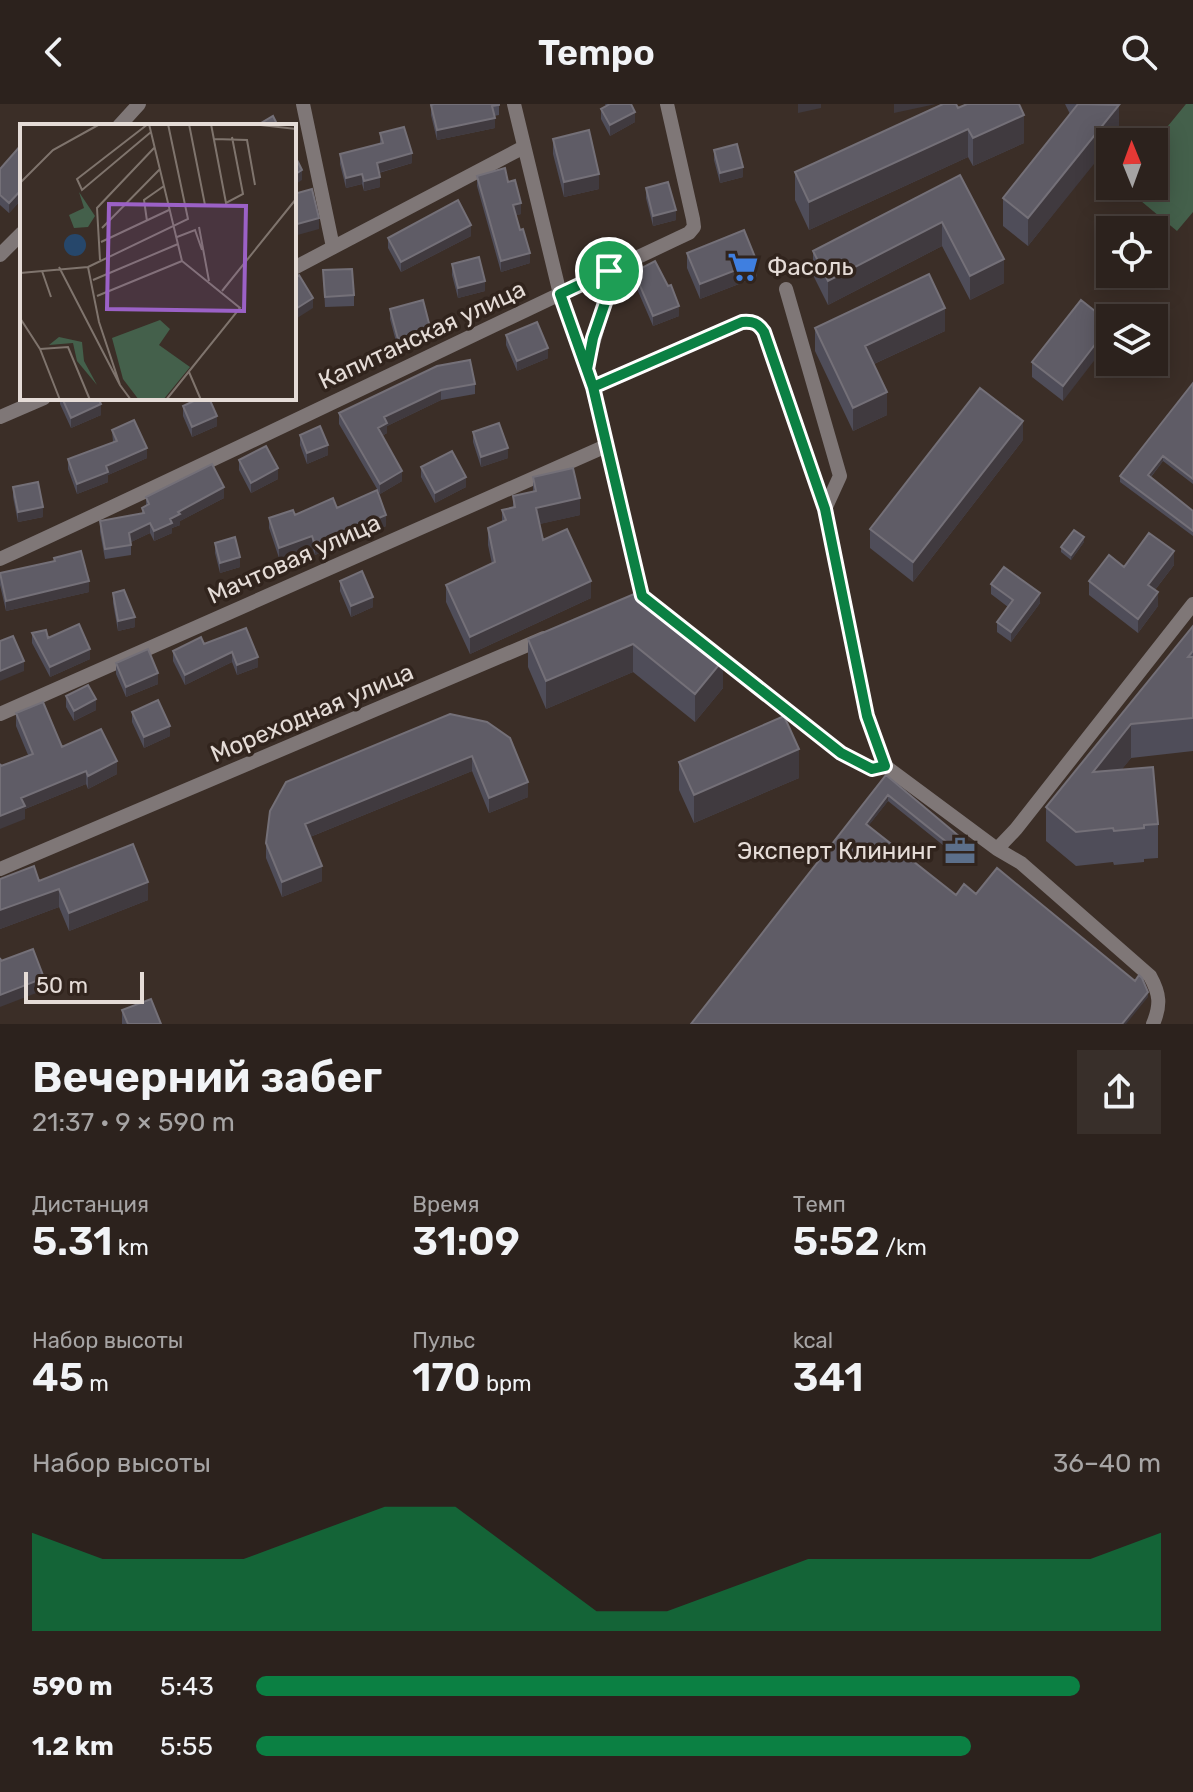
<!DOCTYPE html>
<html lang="ru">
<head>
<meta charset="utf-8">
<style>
	:root { --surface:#2c221d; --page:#382f2a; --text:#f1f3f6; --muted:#a6a4a4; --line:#483f3b; --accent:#0b8043 }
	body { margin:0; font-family:Rubik,sans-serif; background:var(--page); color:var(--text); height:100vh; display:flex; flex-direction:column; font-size:30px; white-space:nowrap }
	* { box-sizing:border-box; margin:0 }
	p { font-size:26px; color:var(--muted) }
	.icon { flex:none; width:44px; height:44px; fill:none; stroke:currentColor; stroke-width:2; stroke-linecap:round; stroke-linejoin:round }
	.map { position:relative; height:920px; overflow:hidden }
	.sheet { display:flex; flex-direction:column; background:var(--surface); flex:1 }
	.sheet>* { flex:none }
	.needle { width:52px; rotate:359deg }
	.tools { position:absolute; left:1096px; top:24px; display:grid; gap:16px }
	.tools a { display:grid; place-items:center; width:72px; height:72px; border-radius:0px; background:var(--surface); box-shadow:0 4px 20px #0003,0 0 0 2px var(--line); font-size:40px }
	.scale { position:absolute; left:24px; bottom:20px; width:120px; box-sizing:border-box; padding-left:8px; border:4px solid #e5dcd7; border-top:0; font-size:22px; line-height:28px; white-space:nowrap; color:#e5dcd7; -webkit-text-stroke:6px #31241d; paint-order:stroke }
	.pin { position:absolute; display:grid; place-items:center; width:68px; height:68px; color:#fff; margin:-34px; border:4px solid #fff; border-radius:50%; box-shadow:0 2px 8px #0007 }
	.round { display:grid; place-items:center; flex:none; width:84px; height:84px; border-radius:0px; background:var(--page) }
	.summary { display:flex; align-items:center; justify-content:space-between; height:136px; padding:0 32px }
	h1 { font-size:44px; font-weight:600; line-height:60px }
	.metrics { display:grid; grid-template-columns:repeat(3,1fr); gap:12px; height:136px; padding:8px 32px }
	.metrics div { display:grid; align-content:center }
	.metrics b { font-size:40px; font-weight:600 }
	.metrics small { font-size:22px; font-weight:400 }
	.metrics p { font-size:22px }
	.chart { height:224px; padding:16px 32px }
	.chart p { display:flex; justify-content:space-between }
	.chart svg { width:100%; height:144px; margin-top:8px; fill:var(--accent); opacity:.7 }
	ul { padding:0 32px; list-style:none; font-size:26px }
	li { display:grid; grid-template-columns:128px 96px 1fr; align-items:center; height:60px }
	li i { height:20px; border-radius:10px; background:var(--accent) }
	header { display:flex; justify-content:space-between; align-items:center; height:104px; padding:0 32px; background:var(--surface); font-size:36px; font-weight:600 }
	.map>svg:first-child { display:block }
</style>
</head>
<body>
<header><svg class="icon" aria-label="back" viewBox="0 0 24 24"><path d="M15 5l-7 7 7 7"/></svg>Tempo<svg class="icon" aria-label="search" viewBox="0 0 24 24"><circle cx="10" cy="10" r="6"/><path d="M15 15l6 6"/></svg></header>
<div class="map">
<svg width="1193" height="920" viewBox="0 0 1193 920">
	<rect width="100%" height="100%" fill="#3b2e27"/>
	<!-- green -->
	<path fill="#44604b" d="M1186 0H1193V108L1177 127 1123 82H1154V39Z"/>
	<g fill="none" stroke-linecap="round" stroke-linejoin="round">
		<!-- street -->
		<path stroke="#7f7777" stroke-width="14" d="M303 0 333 143
			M514 0 560 190 593 283 642 492 655 503
			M119 22 139 0
			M0 151 22 129
			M294 164 524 43
			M786 185 840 372 825 405 867 612 885 662
			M587 264C594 231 607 201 609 167
			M593 283 742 218C753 217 758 219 764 228L825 405
			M0 313 44 294
			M0 455C231 349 459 237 689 129L694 123 693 115 667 0
			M706 543 841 649 872 665 885 662 997 745 1021 759 1150 872C1160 890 1161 901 1153 920
			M0 610 606 342
			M997 745 1016 725 1193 500
			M0 765 544 534"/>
	</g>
	<!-- wall -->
	<path fill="#4f4d59" d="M499 0V11L494 12 495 24 437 36 431 11V1Z
		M605 0H631L635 18 610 32 601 15V5L606 2Z
		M1065 0H1119V29L1111 38H1110L1028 142 1003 122V94L1070 10Z
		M958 4 1024 39 973 62 968 53 809 126 795 96V68Z
		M380 29 412 59 379 69 380 83 364 87 362 80 346 84 340 60V50L380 40Z
		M553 35 599 85 564 93 553 50Z
		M22 40V95L9 109 0 101V65Z
		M714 46 743 73 720 79 714 56Z
		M960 71 1004 179 970 196 942 142 828 201 813 171V147Z
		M477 72 508 78 521 110 516 111 530 159 501 168 477 82Z
		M646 84 676 116 653 122 646 94Z
		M471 132 401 168 388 144V134Z
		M687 149 757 173 700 195 687 164Z
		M452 160 485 187 458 194 452 171Z
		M323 166 354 191V202L325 203Z
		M634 168 679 212 653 222 634 178Z
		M1081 196 1063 297 1032 273V258Z
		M390 205 431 237 398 245 390 215Z
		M815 224 945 227 874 260 887 311 853 327 815 247Z
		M506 231 548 254 517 267 506 241Z
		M437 262 475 280V290L441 296 387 322V329L382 332 402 377 380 390 339 320V309Z
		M1193 279V380L1163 357 1151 373 1193 407V432L1120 378V372Z
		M60 294H98L101 311 71 324 60 300Z
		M183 302 217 322 192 333 183 312Z
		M112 326 147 354 108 371V378L77 390 68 365V355L113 338Z
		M473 328 508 354 481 363 473 338Z
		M300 331 328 351 307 360 300 341Z
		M1023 336 913 478 870 444V425Z
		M239 356 278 375 251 389 239 366Z
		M421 363 466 383 435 399 421 373Z
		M533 373 580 411 539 420 543 436 591 494 470 550 446 498V481L492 460 488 441V424L502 418V406L513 404V392L533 388Z
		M13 383 43 413 18 418 13 393Z
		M146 393 224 394 180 417V421L172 424V429L154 437 150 429 131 438V451L105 455 100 428V417L142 410V404L146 402Z
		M337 404 386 422 315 451 312 443 279 454 269 424V414Z
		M1084 438 1071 456 1061 448V443Z
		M215 439 240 463 220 469 215 449Z
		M54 454 89 488 6 507 0 481V469L54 457Z
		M1174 461 1155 486 1158 502 1138 529 1089 491V477L1124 463Z
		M340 477 373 503 351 513 340 487Z
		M991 480 1040 499 1011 538 997 528V518L1008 503 991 490Z
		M639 488 723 584 695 618 633 568 546 605 528 563V535Z
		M113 489 135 523 118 527 113 499Z
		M1193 522V647L1131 654 1121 666 1158 720V754L1144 755V758L1114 761 1113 758 1076 762 1046 737V703Z
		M246 524 258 563 237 571 232 558 185 581 173 557V547L204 540Z
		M32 529 48 534 90 555 50 573 32 539Z
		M116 559 158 580 126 593 116 570Z
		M66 592 96 606 74 617 66 603Z
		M132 608 170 632 144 644 132 618Z
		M16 609 62 643 117 670 88 685 86 680 25 705V715L1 662 28 651 16 622Z
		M450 610 528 693 489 709 472 667 310 733 322 777 282 793 266 754V739Z
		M679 658 799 674 694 719 679 686Z
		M886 671 972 748 964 758 888 697 868 722 956 791 976 790 1148 893 691 920Z
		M0 775 39 777 148 796 69 827 59 803 0 825Z
		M122 906 161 920H122Z"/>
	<!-- shaded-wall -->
	<path fill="#403a3f" d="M798 0H821V4L798 9Z
		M894 0H936L894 9Z
		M1119 1V29L1111 38H1110V40L1028 142V114Z
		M635 8V18L610 32V21Z
		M1024 11V39L973 62V34Z
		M495 14V24L437 36V26Z
		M968 25V53L809 126V98Z
		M412 49V59L377 69V59Z
		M743 63V73L720 79V69Z
		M302 66V76L294 81V71Z
		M362 70V80L346 84V74Z
		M599 70V85L564 93V78Z
		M380 73V83L364 87V77Z
		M22 85V95L9 109V99Z
		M521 99V110L513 112V101Z
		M676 106V116L653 122V112Z
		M319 114V125L294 132V121Z
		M942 118V142L828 201V177Z
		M471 121V132L401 168V158Z
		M530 149V159L501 168V157Z
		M1004 155V179L970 196V172Z
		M757 158V173L700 195V180Z
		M485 177V187L458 194V184Z
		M313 194V204L294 216V206Z
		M679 202V212L653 222V212Z
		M945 204V227L865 264V242Z
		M1110 221V236L1063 297V282Z
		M431 227V237L398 245V235Z
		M548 244V254L517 267V257Z
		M297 267V277L294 278V268Z
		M441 286V296L387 322V329L378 334V324L384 313Z
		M887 288V311L853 327V304Z
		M101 300V311L71 324V314Z
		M217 312V322L192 333V323Z
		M1023 317V336L913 478V458Z
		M328 341V351L307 360V349Z
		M147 344V354L108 371V378L77 390V380L106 362Z
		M508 344V354L481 363V353Z
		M1163 352V357L1148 376V371Z
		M278 364V375L251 389V379Z
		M402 367V377L380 390V380Z
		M466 373V383L435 399V389Z
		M224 383V394L180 417V421L172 424V429L154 437V427L178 408Z
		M580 394V411L536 421V404Z
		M43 403V413L18 418V408Z
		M386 411V422L315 451V441Z
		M150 419V429L129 439V429Z
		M312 432V443L279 454V444Z
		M1084 433V438L1071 456V451Z
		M1174 447V461L1148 495V481Z
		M240 453V463L220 469V459Z
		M89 477V488L6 507V497Z
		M591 477V494L470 550V533Z
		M1158 488V502L1138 529V515Z
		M1040 489V499L1011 538V528Z
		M373 493V503L351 513V502Z
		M135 513V523L118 527V517Z
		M633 540V568L546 605V577Z
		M90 545V555L50 573V563Z
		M232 548V558L185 581V571Z
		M258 553V563L237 571V561Z
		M723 556V584L695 618V590Z
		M24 557V567L0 577V567Z
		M158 569V580L126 593V583Z
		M96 595V606L74 617V607Z
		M1131 620V654L1093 702V668Z
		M170 622V632L144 644V633Z
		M799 645V674L694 719V691Z
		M472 652V667L305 735V720Z
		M117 657V670L88 685V672Z
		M86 667V680L25 705V715L0 725V712L21 694Z
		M528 678V693L489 709V694Z
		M888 691V697L866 725V720Z
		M972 743V748L964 758V752Z
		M322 762V777L282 793V778Z
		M148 778V796L69 827V809Z
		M59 785V803L0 825V806Z
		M44 874V886L0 903V891Z
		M1148 888V893L1126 920H1122Z"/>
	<!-- building -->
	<path fill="#5f5c66" stroke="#747078" stroke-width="2" d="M434 0H499V1L492 2 495 14 437 26 431 1Z
		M610 0H631L635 8 610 21 601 5Z
		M943 0H956L958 4 967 0H1019L1024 11 973 34 968 25 809 98 795 68Z
		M1078 0 1119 1 1028 114 1003 94Z
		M273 12 278 22H256Z
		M404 23 412 49 377 59 380 73 364 77 362 70 346 74 340 50 383 39 380 29Z
		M589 26 599 70 564 78 553 35Z
		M22 40V85L9 99 0 91V65Z
		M737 40 743 63 720 69 714 46Z
		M294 50 302 66 294 71Z
		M505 64 508 78 515 76 521 99 513 101 520 126 523 125 530 149 501 157 477 72Z
		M960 71 1004 155 970 172 942 118 828 177 813 147Z
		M668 78 676 106 653 112 646 84Z
		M312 85 319 114 294 121V90Z
		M458 96 471 121 401 158 388 134Z
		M744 126 757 158 700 180 687 149Z
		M479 153 485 177 458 184 452 160Z
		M655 157 668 182 671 181 679 202 653 212 634 168Z
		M352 165 354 191 325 193 323 166Z
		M929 170 945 204 865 242 887 288 853 304 815 224Z
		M299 171 313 194 294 206V174Z
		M423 196 431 227 398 235 390 205Z
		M1081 196 1110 219V221L1063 282 1032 258Z
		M537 218 548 244 517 257 506 231Z
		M470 256 475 280 441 286 384 313 387 319 378 324 402 367 380 380 339 309 437 262Z
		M1193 279V375L1163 352 1148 371 1193 407V427L1120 372Z
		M980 284 1023 317 913 458 870 425Z
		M62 294H98L101 300 71 314Z
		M200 294H209L217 312 192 323 183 302Z
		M134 316 147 344 106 362 108 368 77 380 68 355 117 337 112 326Z
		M499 319 508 344 481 353 473 328Z
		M320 322 328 341 307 349 300 331Z
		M266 342 278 364 251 379 239 356Z
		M452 347 466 373 435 389 421 363Z
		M212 360 224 383 178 408 180 410 170 415 172 419 154 427 150 419 129 429 131 441 105 445 100 417 144 409 142 404 149 400 146 393Z
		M573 364 580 394 536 404 543 436 567 425 591 477 470 533 446 481 495 458 488 424 506 416 502 406 515 403 513 392 536 387 533 373Z
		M38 378 43 403 18 408 13 383Z
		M377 386 386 411 315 441 312 432 279 444 269 414 293 406 295 411 333 394 337 404Z
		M1074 426 1084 433 1071 451 1061 443Z
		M1149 429 1174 447 1148 481 1158 488 1138 515 1089 477 1109 451 1124 463Z
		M235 433 240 453 220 459 215 439Z
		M81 447 89 477 6 497 0 469 55 457 54 454Z
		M1004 463 1040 489 1011 528 997 518 1013 496 991 480Z
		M362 467 373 493 351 502 340 477Z
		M124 486 135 513 118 517 113 489Z
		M639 488 723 556 695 590 633 540 546 577 528 535Z
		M79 520 90 545 50 563 32 529 46 526 48 534Z
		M1193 522V547L1188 553H1193V614L1131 620 1093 668 1153 663 1158 720 1144 721V724L1114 727 1113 724 1076 728 1046 703Z
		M246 524 258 553 237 561 232 548 185 571 173 547 201 533 204 540Z
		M13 532 24 557 0 567V537Z
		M148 545 158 569 126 583 116 559Z
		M88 581 96 595 74 607 66 592Z
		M158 596 170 622 144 633 132 608Z
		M43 598 62 643 101 625 117 657 88 672 86 667 21 694 25 702 0 712V660L1 662 33 650 16 609Z
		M450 610 487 618 510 634 528 678 489 694 472 652 305 720 322 762 282 778 266 739 270 707 286 678Z
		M784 612 799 645 694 691 679 658Z
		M886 671 972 743 964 752 888 691 866 720 956 791 964 780 976 790 997 764 1135 877 1139 871 1142 874 1148 888 1122 920H691Z
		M133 740 148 778 69 809 59 785 0 806V775L34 762 39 777Z
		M33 845 44 874 0 891V854L1 857Z
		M151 895 161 920H128L122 906Z"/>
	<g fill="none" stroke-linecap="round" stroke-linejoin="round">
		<!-- route casing -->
		<g stroke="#fff" stroke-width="16">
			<path id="route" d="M609 167 608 190 593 234 587 265 593 283 642 492 841 649 872 665 885 662 867 612 825 405 764 228C758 219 753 217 742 218L593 283 560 190 609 167"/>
		</g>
		<!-- route -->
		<use href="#route" stroke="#0b8043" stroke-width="10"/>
	</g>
	<!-- icons -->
	<defs>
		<g id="supermarket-bare" transform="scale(2.4)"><path d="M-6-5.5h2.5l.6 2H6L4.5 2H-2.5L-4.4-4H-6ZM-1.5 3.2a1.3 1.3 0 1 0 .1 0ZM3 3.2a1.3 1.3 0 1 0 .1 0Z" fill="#3f7fe0" stroke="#31241d" stroke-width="2.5" paint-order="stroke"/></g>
		<g id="office-bare" transform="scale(2.4)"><path d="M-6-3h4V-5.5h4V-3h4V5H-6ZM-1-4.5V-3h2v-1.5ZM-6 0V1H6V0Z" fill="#5c6f8a" stroke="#31241d" stroke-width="2.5" paint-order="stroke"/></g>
	</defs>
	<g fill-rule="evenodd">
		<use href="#supermarket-bare" x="743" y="163"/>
		<use href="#office-bare" x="960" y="747"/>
	</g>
	<g text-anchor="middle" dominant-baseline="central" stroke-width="7" stroke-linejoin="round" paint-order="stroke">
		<!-- poi labels -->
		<g font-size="24" fill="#e5dcd7" stroke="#31241d" text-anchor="start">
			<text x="767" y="163">Фасоль</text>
			<text x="936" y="747" text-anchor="end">Эксперт Клининг</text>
		</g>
		<!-- street labels -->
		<g font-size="24" fill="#e5dcd7" stroke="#31241d">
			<text transform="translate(422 231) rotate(-25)">Капитанская улица</text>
			<text transform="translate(294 455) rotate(-24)">Мачтовая улица</text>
			<text transform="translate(312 609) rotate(-23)">Мореходная улица</text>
		</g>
	</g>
	<!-- overview -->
	<g transform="translate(20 20)">
		<rect width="276" height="276" fill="#3b2e27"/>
		<path d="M59 68 75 92 68 103 54 104 49 91 64 84ZM140 196 150 205 139 221 170 243 143 276H119L103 255 92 214ZM39 213 62 218 64 237 77 261 57 237 53 219 29 221Z" fill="#44604b"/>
		<path d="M44 121a11 11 0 1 1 22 0a11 11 0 1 1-22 0Z" fill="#26476b"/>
		<path fill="none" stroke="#7f746d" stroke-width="2" d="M128 0 57 55 62 66 131 8M129 0 162 137 220 184 146 276M169 0 185 81M191 0 206 79 223 70 212 13M232 0 276 5M194 15 227 16 235 61M0 59 33 26 80 0M127 97 124 76 144 62M179 103 189 157M82 104 140 45M157 113 175 106 182 126M81 118 149 86M80 136 77 84 135 23M39 143 100 261M68 143 168 95 148 0M68 143 79 198 100 261 111 276M22 147 31 173M0 149 68 143M73 156 158 120M202 167 276 75M77 172 162 137M0 194 20 225 40 276M20 225 48 223 70 276M169 248 181 276"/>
		<path fill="#9b61c6" fill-opacity="0.15" stroke="#9b61c6" stroke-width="4" d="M89 80 226 82 224 187 87 185Z"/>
		<rect width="276" height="276" fill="none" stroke="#e5dcd7" stroke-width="4"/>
	</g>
</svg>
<div class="tools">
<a><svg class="needle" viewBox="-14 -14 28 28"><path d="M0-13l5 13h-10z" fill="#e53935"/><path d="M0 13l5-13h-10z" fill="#a6a4a4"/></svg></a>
<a><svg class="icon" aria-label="locate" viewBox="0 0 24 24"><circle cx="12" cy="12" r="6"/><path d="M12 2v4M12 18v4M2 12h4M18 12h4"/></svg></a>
<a><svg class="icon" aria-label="layers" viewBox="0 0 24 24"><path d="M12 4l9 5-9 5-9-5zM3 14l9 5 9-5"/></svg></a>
</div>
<div class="scale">50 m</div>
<div class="pin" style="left:609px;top:167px;background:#1e9e55"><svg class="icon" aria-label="arrive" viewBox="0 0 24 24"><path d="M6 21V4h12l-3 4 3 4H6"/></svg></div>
</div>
<section class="sheet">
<div class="summary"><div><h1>Вечерний забег</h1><p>21:37 · 9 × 590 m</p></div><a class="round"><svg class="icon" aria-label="share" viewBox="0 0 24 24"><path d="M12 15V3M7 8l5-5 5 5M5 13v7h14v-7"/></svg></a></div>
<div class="metrics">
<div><p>Дистанция</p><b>5.31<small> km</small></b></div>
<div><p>Время</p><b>31:09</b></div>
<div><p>Темп</p><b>5:52<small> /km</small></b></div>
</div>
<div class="metrics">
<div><p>Набор высоты</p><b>45<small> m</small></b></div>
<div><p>Пульс</p><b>170<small> bpm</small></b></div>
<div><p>kcal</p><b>341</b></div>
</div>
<div class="chart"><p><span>Набор высоты</span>36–40 m</p>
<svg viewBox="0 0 160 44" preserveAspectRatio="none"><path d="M0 44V14L10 22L20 22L30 22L40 14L50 6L60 6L70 22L80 38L90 38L100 30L110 22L120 22L130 22L140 22L150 22L160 14V44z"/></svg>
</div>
<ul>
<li><b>590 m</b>5:43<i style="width:91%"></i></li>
<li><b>1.2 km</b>5:55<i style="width:79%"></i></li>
</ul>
</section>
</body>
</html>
